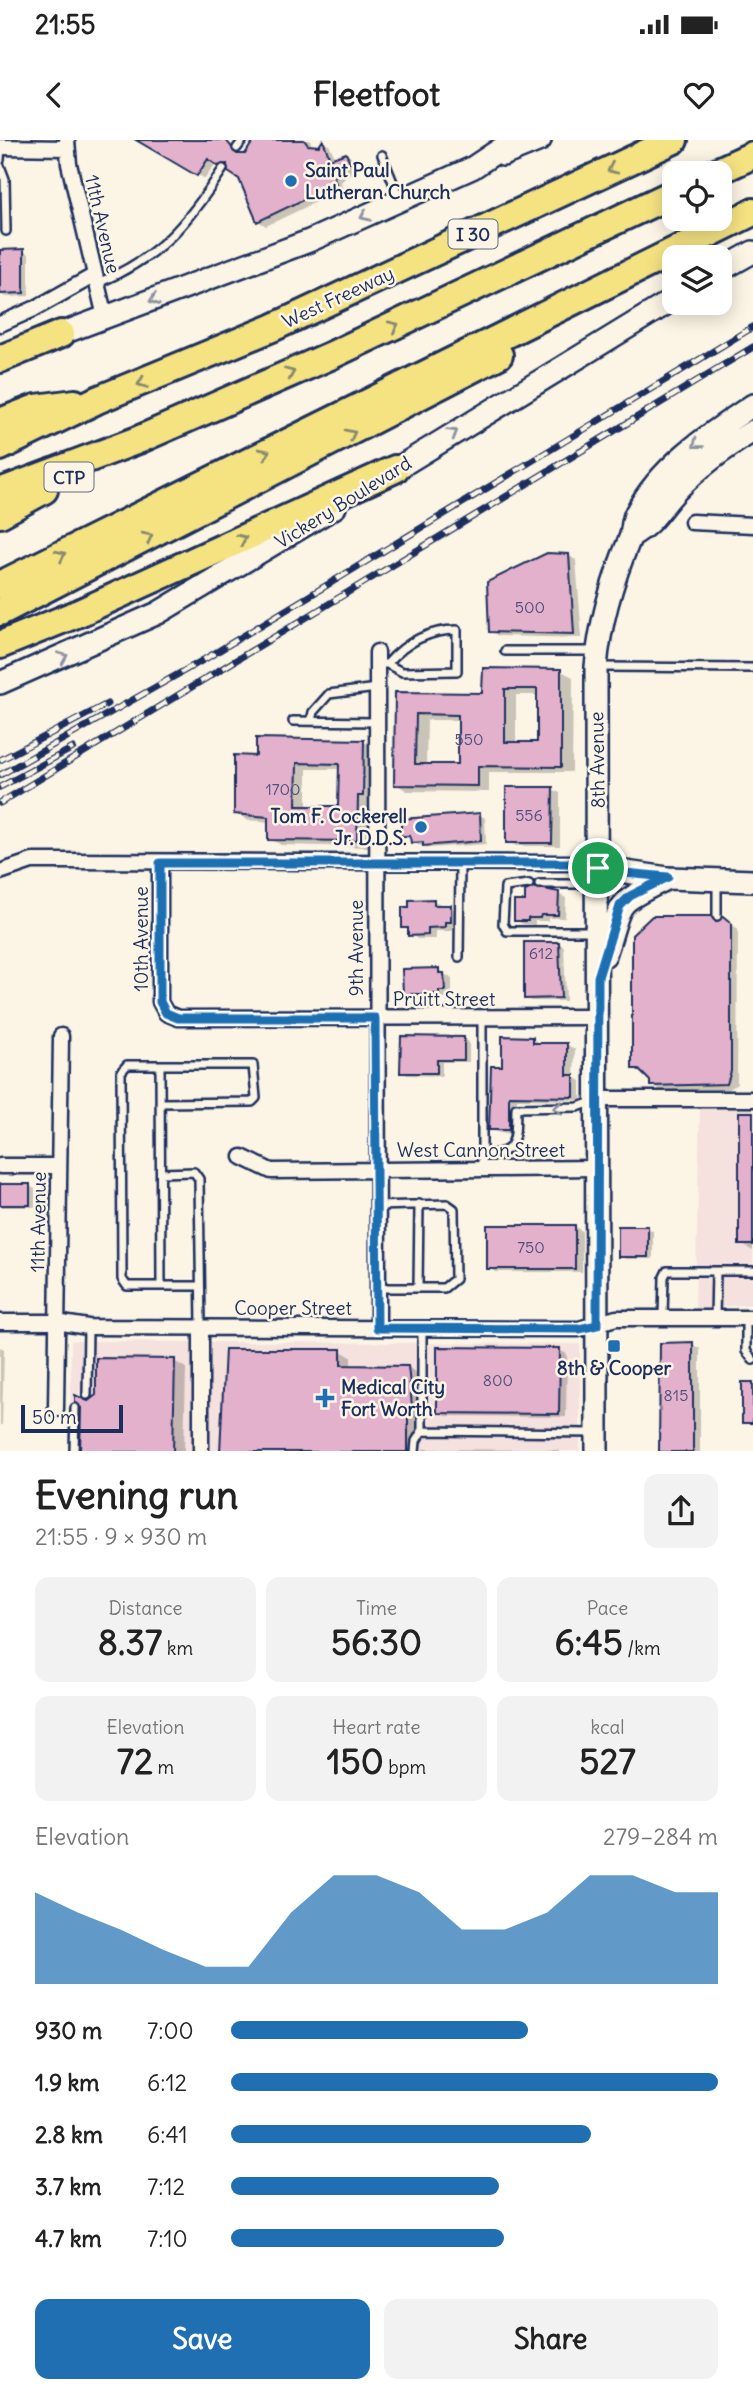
<!DOCTYPE html>
<html lang="en">
<head>
<meta charset="utf-8">
<style>
	:root { --surface:#fff; --page:#f2f2f2; --text:#222; --muted:#767676; --accent:#1f6fb2 }
	body { margin:0; font-family:Delius,sans-serif; background:var(--page); color:var(--text); height:100vh; display:flex; flex-direction:column; font-size:26px; white-space:nowrap }
	* { box-sizing:border-box; margin:0 }
	p { font-size:23px; color:var(--muted) }
	.icon { flex:none; width:38px; height:38px; fill:none; stroke:currentColor; stroke-width:2; stroke-linecap:round; stroke-linejoin:round }
	.map { position:relative; height:1311px; overflow:hidden }
	.sheet { display:flex; flex-direction:column; background:var(--surface); flex:1 }
	.sheet>* { flex:none }
	.tools { position:absolute; left:662px; top:21px; display:grid; gap:14px }
	.tools a { display:grid; place-items:center; width:70px; height:70px; border-radius:14px; background:var(--surface); box-shadow:0 4px 18px #0003; font-size:35px }
	.scale { position:absolute; left:21px; bottom:18px; width:102px; box-sizing:border-box; padding-left:7px; border:4px solid #1b2f5e; border-top:0; font-size:19px; line-height:24px; white-space:nowrap; color:#1b2f5e; -webkit-text-stroke:5px #fcf5e5; paint-order:stroke }
	.pin { position:absolute; display:grid; place-items:center; width:60px; height:60px; color:#fff; margin:-30px; border:4px solid #fff; border-radius:50%; box-shadow:0 2px 7px #0007 }
	.round { display:grid; place-items:center; flex:none; width:74px; height:74px; border-radius:14px; background:var(--page) }
	.headline { display:flex; align-items:center; justify-content:space-between; height:119px; padding:0 35px }
	h1 { font-size:38px; font-weight:700; line-height:52px }
	.stats { display:grid; grid-template-columns:repeat(3,1fr); gap:10px; height:119px; padding:7px 35px }
	.stats div { display:grid; align-content:center; border-radius:14px; background:var(--page); text-align:center }
	.stats b { font-size:35px; font-weight:700 }
	.stats small { font-size:19px; font-weight:400 }
	.stats p { font-size:19px }
	.chart { height:196px; padding:14px 35px }
	.chart p { display:flex; justify-content:space-between }
	.chart svg { width:100%; height:126px; margin-top:7px; fill:var(--accent); opacity:.7 }
	.action { display:flex; gap:14px; margin-top:auto; padding:14px 35px }
	.action a { flex:1; height:80px; border-radius:14px; background:var(--accent); color:#fff; font-size:28px; font-weight:700; line-height:80px; text-align:center }
	.action a+a { background:var(--page); color:var(--text) }
	ul { padding:0 35px; list-style:none; font-size:23px }
	li { display:grid; grid-template-columns:112px 84px 1fr; align-items:center; height:52px }
	li i { height:18px; border-radius:9px; background:var(--accent) }
	.status { display:flex; justify-content:space-between; align-items:center; height:49px; padding:0 35px; background:var(--surface); direction:ltr }
	.status svg { height:19px; fill:currentColor }
	header { display:flex; justify-content:space-between; align-items:center; height:91px; padding:0 35px; background:var(--surface); font-size:32px; font-weight:700 }
	.map>svg:first-child { display:block }
</style>
</head>
<body>
<div class="status"><b>21:55</b><svg viewBox="0 0 49 12"><path d="M0 12V9h3v3zM5 12V6h3v6zM10 12V3h3v9zM15 12V0h3v12zM26 1h20v11H26zM47 4h2v5h-2z"/></svg></div>
<header><svg class="icon" aria-label="back" viewBox="0 0 24 24"><path d="M15 5l-7 7 7 7"/></svg>Fleetfoot<svg class="icon" aria-label="heart" viewBox="0 0 24 24"><path d="M12 20l-8-8c-3-5 5-10 8-4 3-6 11-1 8 4z"/></svg></header>
<div class="map">
<svg width="753" height="1312" viewBox="0 0 753 1312">
	<rect width="100%" height="100%" fill="#fcf5e5"/>
	<filter id="ink" filterUnits="userSpaceOnUse"><feTurbulence type="fractalNoise" baseFrequency=".0143" numOctaves="2"/><feDisplacementMap in="SourceGraphic" scale="14" xChannelSelector="R" yChannelSelector="G"/><feConvolveMatrix kernelMatrix="1 2 1 2 8 2 1 2 1" color-interpolation-filters="sRGB"/></filter>
	<g filter="url(#ink)">
		<!-- built -->
		<path fill="#f5e1de" d="M700 966H753V1164L695 1169Z
			M71 1201 580 1204V1311L70 1312Z"/>
		<!-- shadow -->
		<path fill="#0003" fill-rule="evenodd" d="M139 0H225L239 11 240 15 246 16 256 0H310L312 7 319 8 323 2 330 6 335 18 346 14 354 19 357 27 341 42 343 49 266 86 258 81 240 38 229 29 216 23 205 39Z
			M0 111H23L29 114V156L6 157 0 154Z
			M569 416 576 420 582 498 498 496 491 491Z
			M561 531 573 537 572 632H489V652L407 651 396 644V554L484 555ZM516 555H538V604H516ZM427 580H460L459 626H426Z
			M364 602 375 608 374 662H369L368 707 281 705 270 699V682L247 680 236 673 257 617ZM307 629H341L340 668 307 667Z
			M552 649 560 653V706H516L508 702Z
			M480 675 485 678 486 704 430 708 418 705 403 695Z
			M558 754 566 758 565 778H548V781H535V785L523 784 515 780Z
			M433 761 458 771V785L452 786V791H435L436 799H417L404 787Z
			M710 778 719 782 723 778 738 789 737 944 728 950H660L634 928Z
			M559 803 564 807 566 861H531L525 858Z
			M439 830 452 839V855L446 854V858H412L404 853Z
			M532 898 540 904 567 905 575 909 574 937 581 941V960L517 959 516 994 499 993 491 989 504 928Z
			M464 899 469 902V922H442V936L407 935 402 932Z
			M753 973V1111L741 1104Z
			M0 1046H29L35 1049V1067H0Z
			M574 1086 582 1091V1132H496L489 1128Z
			M648 1088 653 1091V1119H625L620 1116Z
			M692 1204 700 1209V1312H660Z
			M0 1207 4 1209 2 1285H0Z
			M559 1210 567 1214 566 1277 446 1276 439 1272Z
			M341 1211 351 1217V1227H408L418 1234 422 1281H418V1312H222V1265Z
			M174 1221 186 1228 184 1312H82L88 1263Z
			M423 1309 558 1310 561 1312H422Z"/>
		<!-- building -->
		<path fill="#e4b1cd" stroke="#1b2f5e" stroke-width="2" fill-rule="evenodd" d="M136 0H226L237 14H245L254 0H304L308 5 319 6 323 0 330 19 346 13 350 22 334 37 336 44 257 82 239 39 228 32 227 24 218 26 208 19 197 36Z
			M24 109V153L0 154V110Z
			M547 413 569 414 574 494 489 492 487 442Z
			M483 528 561 529V627L478 626V646L394 645 395 552 482 553ZM505 549H537V602H505ZM416 574 458 575V624H415Z
			M256 598 364 600 363 656H358L357 701 268 700V677L234 674V615L256 616ZM297 623 339 624 338 666H296Z
			M506 647H553L552 703H506Z
			M480 673 481 701 423 706V702L411 703 410 696H401V679Z
			M534 747 559 752 558 775H541L540 778H528V781H514V761H525V751Z
			M434 759V765H451V782H445V787L428 788V795L408 796V788H402V767H409V760Z
			M652 776H711L716 782 723 776 731 783V931L727 944 650 946V941L638 929H632V795Z
			M524 802H559L561 858 524 859Z
			M439 828V833H444L445 851H439V854H403L402 829Z
			M401 896 464 897V920H437V933H400Z
			M502 896 533 897V903H567V935H574V957L509 956V990H489L491 926H502Z
			M739 972H753V1105H739Z
			M0 1044H30V1065H0Z
			M487 1085H575V1129H487Z
			M618 1086H648V1117H618Z
			M693 1202V1312H659L660 1203Z
			M437 1207 560 1208 559 1274 437 1273Z
			M225 1209H341V1225L408 1226 413 1276H408V1312H220Z
			M96 1218 175 1219 173 1312H80L81 1268 75 1262V1255L88 1261 96 1255Z
			M742 1242H753V1283H742Z"/>
		<g fill="none" stroke-linecap="round" stroke-linejoin="round">
			<!-- lane casing -->
			<g stroke="#1b2f5e" stroke-width="12">
				<path id="lane" d="M237 8 243 0
					M382 15 399 57
					M0 20 1 7
					M0 26 5 39 6 91
					M98 143C160 117 187 84 223 29
					M505 511H597
					M377 524H387L402 532 457 531V490C429 490 405 503 387 524
					M600 527 753 528
					M293 581 376 582
					M311 581 313 572 329 554 377 548
					M529 744 505 747 503 784 507 791H594
					M539 744H594
					M717 776V744
					M459 817 460 724
					M160 925 161 1146
					M161 963 252 962 256 958 253 925H127L121 932 122 1139 127 1146H200
					M482 1014C519 1016 515 998 516 968L578 967 594 961
					M482 1029V878
					M161 1033 194 1032 199 1039 201 1187
					M377 1066 447 1064 454 1069 455 1139 444 1148H378
					M418 1148 419 1064
					M663 1177 664 1137 667 1131H753
					M715 1178 716 1131
					M746 1178V1211L753 1220
					M87 1255 88 1187
					M422 1291 593 1293
					M74 1312 75 1268
					M415 1312 416 1301 422 1291V1189"/>
			</g>
			<!-- street casing -->
			<g stroke="#1b2f5e" stroke-width="19">
				<path id="street" d="M67 0 69 24 105 177
					M0 7 67 8
					M0 184 34 169 95 135
					M692 382 753 385
					M377 512 378 1188
					M160 723V862L166 873 178 878 598 877
					M0 732 32 721H54L578 723 598 728
					M598 959H753
					M242 1017 271 1031 598 1028
					M0 1026H58
					M0 1182H56L88 1187 579 1189 616 1178H753
					M201 1187V1312
					M56 1269 61 896"/>
			</g>
			<!-- secondary casing -->
			<g stroke="#1b2f5e" stroke-width="26">
				<path id="secondary" d="M503 15 540 0
					M719 131 753 112
					M47 199 309 101 472 28 514 0
					M383 337 674 159
					M631 396C655 382 658 370 676 351 699 327 725 308 753 291
					M0 543 158 473 335 367
					M598 728 668 738 753 741
					M605 815C624 758 612 766 668 738
					M597 1312 596 527C600 481 612 441 630 398 633 390 632 380 636 373 661 325 710 294 753 265"/>
			</g>
			<!-- highway casing -->
			<g stroke="#1b2f5e" stroke-width="32">
				<path id="highway" d="M714 33 753 15
					M0 219 61 194
					M0 282 36 268 75 263
					M0 307 97 260 272 188 674 0
					M0 352 138 300 332 215 674 53
					M0 374 44 350
					M0 445 753 72
					M0 472 499 215
					M0 505 79 473 395 329"/>
			</g>
			<!-- lane -->
			<use href="#lane" stroke="#fcf5e5" stroke-width="7"/>
			<!-- street -->
			<use href="#street" stroke="#fcf5e5" stroke-width="14"/>
			<!-- secondary -->
			<use href="#secondary" stroke="#fcf5e5" stroke-width="21"/>
			<!-- highway -->
			<use href="#highway" stroke="#f5e382" stroke-width="26"/>
			<!-- rail casing -->
			<g stroke="#1b2f5e" stroke-width="7">
				<path id="rail" d="M0 620 107 564
					M0 635 205 519 753 187
					M0 647 73 608
					M0 663 753 207"/>
			</g>
			<!-- rail -->
			<use href="#rail" stroke="#fcf5e5" stroke-width="4.5" stroke-dasharray="13" stroke-linecap="butt"/>
		</g>
		<!-- one-way arrows -->
		<defs><path id="oneway-chevron" d="M-2-3.5L2.5 0L-2 3.5" fill="none" stroke-width="1.6" stroke-linecap="round" stroke-linejoin="round" transform="scale(1.75)"/></defs>
		<g stroke="#888970">
			<use href="#oneway-chevron" transform="translate(612 29) rotate(155)"/>
			<use href="#oneway-chevron" transform="translate(394 186) rotate(-25)"/>
			<use href="#oneway-chevron" transform="translate(290 233) rotate(-23)"/>
			<use href="#oneway-chevron" transform="translate(142 243) rotate(159)"/>
			<use href="#oneway-chevron" transform="translate(351 294) rotate(-27)"/>
			<use href="#oneway-chevron" transform="translate(265 313) rotate(-26)"/>
			<use href="#oneway-chevron" transform="translate(148 397) rotate(-27)"/>
			<use href="#oneway-chevron" transform="translate(242 399) rotate(-24)"/>
			<use href="#oneway-chevron" transform="translate(61 415) rotate(-27)"/>
		</g>
		<g stroke="#8c92a2">
			<use href="#oneway-chevron" transform="translate(365 76) rotate(156)"/>
			<use href="#oneway-chevron" transform="translate(154 160) rotate(161)"/>
			<use href="#oneway-chevron" transform="translate(453 293) rotate(-31)"/>
			<use href="#oneway-chevron" transform="translate(697 304) rotate(142)"/>
			<use href="#oneway-chevron" transform="translate(63 517) rotate(-23)"/>
			<use href="#oneway-chevron" transform="translate(558 968) rotate(179)"/>
		</g>
	</g>
	<g fill="none" stroke-linecap="round" stroke-linejoin="round" filter="url(#ink)">
		<!-- route casing -->
		<g stroke="#fff" stroke-width="14">
			<path id="route" d="M160 723H578L614 732 668 737 630 756 620 766 598 837 597 1185 579 1189 377 1188 375 878H178L166 873 160 862Z"/>
		</g>
		<!-- route -->
		<use href="#route" stroke="#1f6fb2" stroke-width="9"/>
	</g>
	<!-- markers -->
	<g fill="#1f6fb2" stroke="#fcf5e5" stroke-width="2.5">
		<circle cx="291" cy="41" r="7"/>
		<circle cx="421" cy="687" r="7"/>
		<rect x="607" y="1199" width="14" height="14" rx="3.5"/>
		<path d="M321.5 1247.5h7v7h7v7h-7v7h-7v-7h-7v-7h7z"/>
	</g>
	<g text-anchor="middle" dominant-baseline="central" stroke-width="5" stroke-linejoin="round" paint-order="stroke">
		<!-- number labels -->
		<g font-size="16" fill="#4d507a">
			<text x="530" y="467">500</text>
			<text x="469" y="599">550</text>
			<text x="283" y="649">1700</text>
			<text x="529" y="675">556</text>
			<text x="541" y="813">612</text>
			<text x="531" y="1107">750</text>
			<text x="498" y="1240">800</text>
			<text x="676" y="1255">815</text>
		</g>
		<!-- shield labels -->
		<g fill="#fcf5e5" stroke="#5e6a86" stroke-width="2">
			<rect x="448.5" y="79.5" width="49" height="29" rx="5"/>
			<rect x="44.5" y="322.5" width="49" height="29" rx="5"/>
		</g>
		<g font-size="18" font-weight="bold" fill="#1b2f5e">
			<text x="473" y="94">I 30</text>
			<text x="69" y="337">CTP</text>
		</g>
		<!-- poi labels -->
		<g font-size="19" font-weight="bold" fill="#1b2f5e" stroke="#fcf5e5" text-anchor="start">
			<text x="305" y="30">Saint Paul<tspan x="305" dy="22">Lutheran Church</tspan></text>
			<text x="407" y="676" text-anchor="end">Tom F. Cockerell<tspan x="407" dy="22">Jr. D.D.S.</tspan></text>
			<text x="614" y="1228" text-anchor="middle">8th &amp; Cooper</text>
			<text x="341" y="1247">Medical City<tspan x="341" dy="22">Fort Worth</tspan></text>
		</g>
		<!-- street labels -->
		<g font-size="19" fill="#1b2f5e" stroke="#fcf5e5">
			<text transform="translate(103 84) rotate(77)">11th Avenue</text>
			<text transform="translate(338 157) rotate(-25)">West Freeway</text>
			<text transform="translate(343 362) rotate(-32)">Vickery Boulevard</text>
			<text transform="translate(597 620) rotate(-91)">8th Avenue</text>
			<text transform="translate(141 799) rotate(-90)">10th Avenue</text>
			<text transform="translate(356 808) rotate(-90)">9th Avenue</text>
			<text x="444" y="859">Pruitt Street</text>
			<text x="481" y="1010">West Cannon Street</text>
			<text transform="translate(38 1082) rotate(-89)">11th Avenue</text>
			<text x="293" y="1168">Cooper Street</text>
		</g>
	</g>
</svg>
<div class="tools">
<a><svg class="icon" aria-label="locate" viewBox="0 0 24 24"><circle cx="12" cy="12" r="6"/><path d="M12 2v4M12 18v4M2 12h4M18 12h4"/></svg></a>
<a><svg class="icon" aria-label="layers" viewBox="0 0 24 24"><path d="M12 4l9 5-9 5-9-5zM3 14l9 5 9-5"/></svg></a>
</div>
<div class="scale">50 m</div>
<div class="pin" style="left:598px;top:728px;background:#1e9e55"><svg class="icon" aria-label="arrive" viewBox="0 0 24 24"><path d="M6 21V4h12l-3 4 3 4H6"/></svg></div>
</div>
<section class="sheet">
<div class="headline"><div><h1>Evening run</h1><p>21:55 · 9 × 930 m</p></div><a class="round"><svg class="icon" aria-label="share" viewBox="0 0 24 24"><path d="M12 15V3M7 8l5-5 5 5M5 13v7h14v-7"/></svg></a></div>
<div class="stats">
<div><p>Distance</p><b>8.37<small> km</small></b></div>
<div><p>Time</p><b>56:30</b></div>
<div><p>Pace</p><b>6:45<small> /km</small></b></div>
</div>
<div class="stats">
<div><p>Elevation</p><b>72<small> m</small></b></div>
<div><p>Heart rate</p><b>150<small> bpm</small></b></div>
<div><p>kcal</p><b>527</b></div>
</div>
<div class="chart"><p><span>Elevation</span>279–284 m</p>
<svg viewBox="0 0 160 44" preserveAspectRatio="none"><path d="M0 44V12L10 19L20 25L30 32L40 38L50 38L60 19L70 6L80 6L90 12L100 25L110 25L120 19L130 6L140 6L150 12L160 12V44z"/></svg>
</div>
<ul>
<li><b>930 m</b>7:00<i style="width:61%"></i></li>
<li><b>1.9 km</b>6:12<i style="width:100%"></i></li>
<li><b>2.8 km</b>6:41<i style="width:74%"></i></li>
<li><b>3.7 km</b>7:12<i style="width:55%"></i></li>
<li><b>4.7 km</b>7:10<i style="width:56%"></i></li>
</ul>
<div class="action"><a>Save</a><a>Share</a></div>
</section>
</body>
</html>
